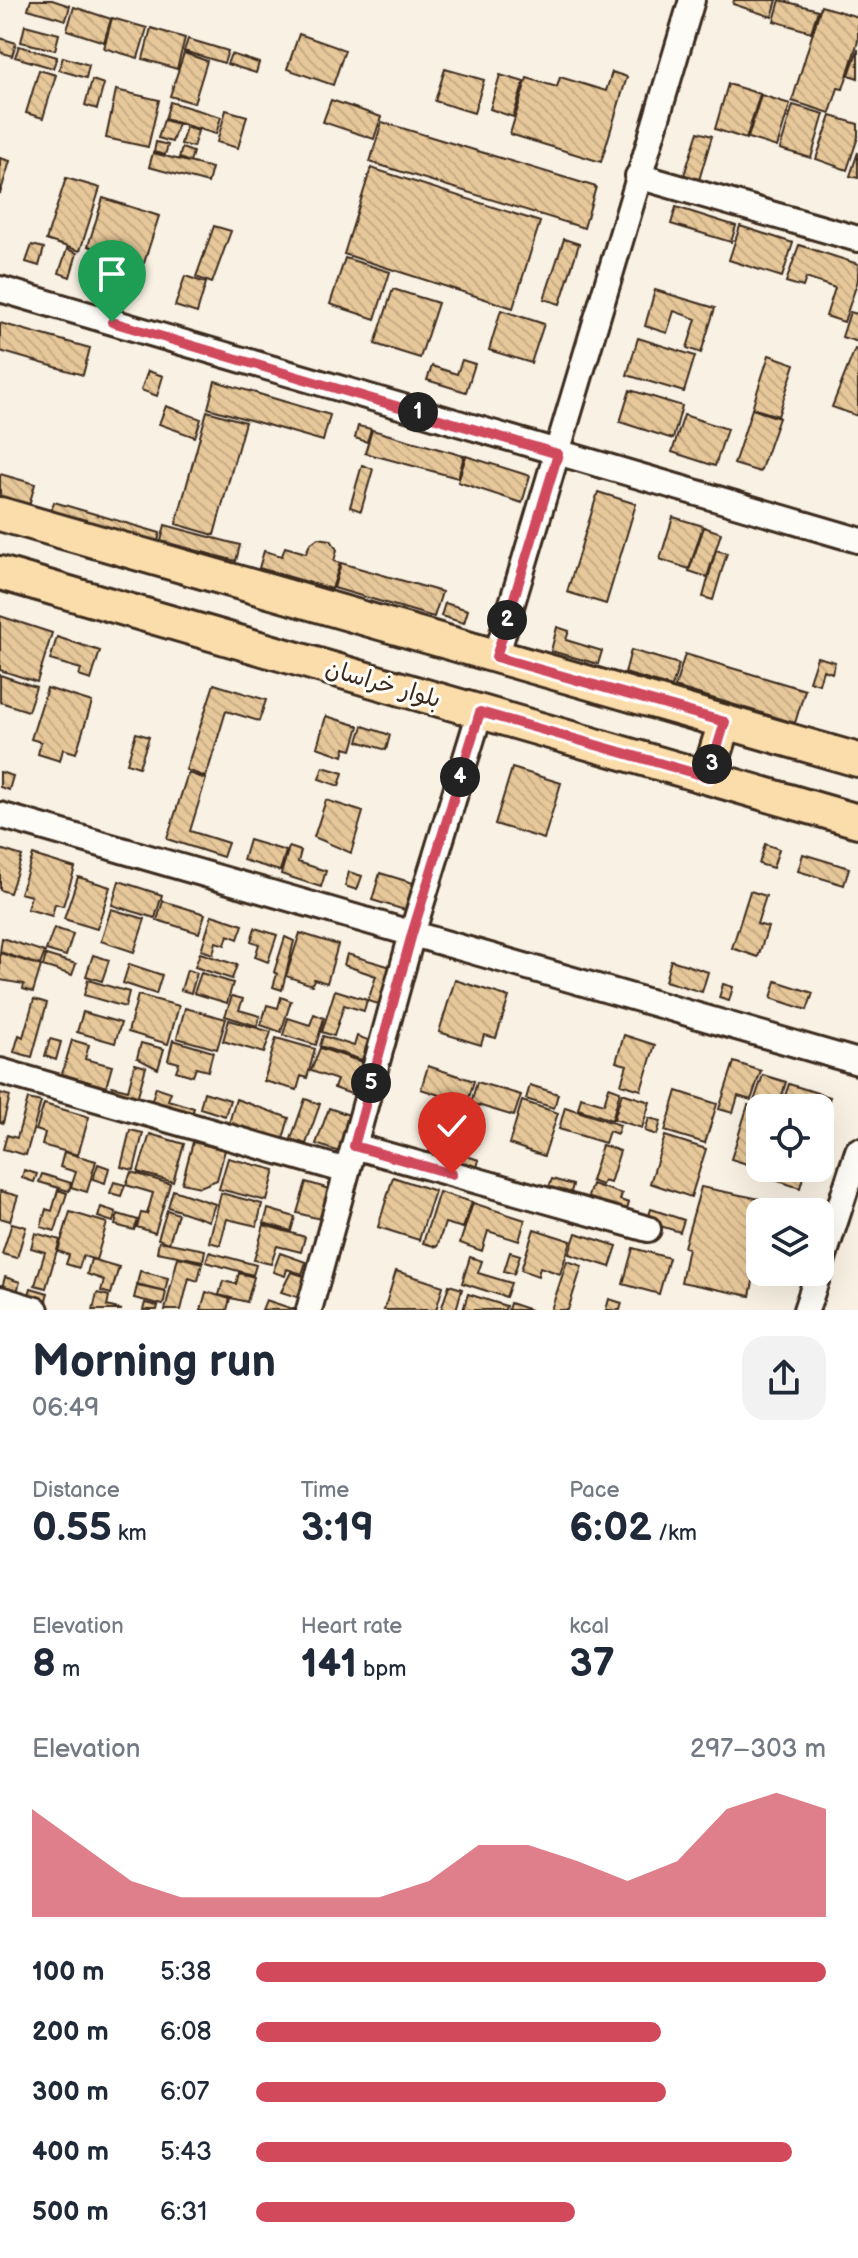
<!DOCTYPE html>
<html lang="en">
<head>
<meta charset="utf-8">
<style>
	:root { --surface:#fff; --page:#f2f2f3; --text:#1f2937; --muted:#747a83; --accent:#d1495b }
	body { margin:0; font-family:"Balsamiq Sans","Playpen Sans Arabic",sans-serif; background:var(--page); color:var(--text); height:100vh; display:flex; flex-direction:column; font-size:30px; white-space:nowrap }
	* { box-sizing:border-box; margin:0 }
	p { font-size:26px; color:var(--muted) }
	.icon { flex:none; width:44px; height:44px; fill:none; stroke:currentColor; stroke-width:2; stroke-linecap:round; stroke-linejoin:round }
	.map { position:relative; height:1310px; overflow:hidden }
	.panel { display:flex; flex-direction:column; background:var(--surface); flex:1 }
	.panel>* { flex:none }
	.controls { position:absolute; left:746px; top:1094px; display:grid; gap:16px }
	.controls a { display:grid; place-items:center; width:88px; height:88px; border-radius:16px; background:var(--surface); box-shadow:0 8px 32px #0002; font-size:40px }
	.pin { position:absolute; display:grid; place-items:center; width:68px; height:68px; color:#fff; margin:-82px -34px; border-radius:50% 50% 50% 0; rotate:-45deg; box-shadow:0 0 8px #0007 }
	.pin .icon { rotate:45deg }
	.km { position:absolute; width:40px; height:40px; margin:-20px; border-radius:50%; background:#222; color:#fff; font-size:22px; line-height:40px; text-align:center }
	.round { display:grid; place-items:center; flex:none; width:84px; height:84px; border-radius:24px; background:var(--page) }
	.overview { display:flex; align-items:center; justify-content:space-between; height:136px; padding:0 32px }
	h1 { font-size:44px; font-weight:600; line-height:60px }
	.metrics { display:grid; grid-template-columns:repeat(3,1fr); gap:12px; height:136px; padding:8px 32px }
	.metrics div { display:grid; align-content:center }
	.metrics b { font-size:40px; font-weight:600 }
	.metrics small { font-size:22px; font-weight:400 }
	.metrics p { font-size:22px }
	.chart { height:224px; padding:16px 32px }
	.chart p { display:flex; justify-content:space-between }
	.chart svg { width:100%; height:144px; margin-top:8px; fill:var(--accent); opacity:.7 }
	ul { padding:0 32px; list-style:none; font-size:26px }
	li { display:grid; grid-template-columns:128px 96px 1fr; align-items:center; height:60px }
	li i { height:20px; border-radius:10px; background:var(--accent) }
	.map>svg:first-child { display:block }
</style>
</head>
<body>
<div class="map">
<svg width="858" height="1310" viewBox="0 0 858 1310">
	<defs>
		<pattern id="building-back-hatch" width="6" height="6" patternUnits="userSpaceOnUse" patternTransform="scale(2)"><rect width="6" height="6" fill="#e7c89a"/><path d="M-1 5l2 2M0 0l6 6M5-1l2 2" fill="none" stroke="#c7ac84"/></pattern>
	</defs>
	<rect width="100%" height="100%" fill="#f9f2e4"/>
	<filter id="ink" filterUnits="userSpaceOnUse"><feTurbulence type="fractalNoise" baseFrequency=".0125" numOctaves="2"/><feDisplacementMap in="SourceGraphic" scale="16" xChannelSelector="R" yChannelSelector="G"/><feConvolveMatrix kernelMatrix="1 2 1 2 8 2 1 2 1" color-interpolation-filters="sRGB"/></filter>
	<g filter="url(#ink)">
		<!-- building -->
		<path fill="url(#building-back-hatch)" stroke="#3b2a1e" stroke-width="2" d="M31 0H52L70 6 66 20 28 9Z
			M734 0H777L772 17 733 4Z
			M780 0 818 10 811 32 774 21Z
			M821 6 858 17V41L843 89 838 88 830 113 792 101Z
			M74 7 111 19 104 42 67 30Z
			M112 18 147 28 138 58 104 48Z
			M25 25 59 34 55 50 21 42Z
			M151 28 185 38 177 69 143 59Z
			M299 34 345 50 333 85 287 69Z
			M0 38 16 43 12 56 0 52Z
			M188 39 228 51 224 63 184 51Z
			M19 46 57 57 53 68 15 57Z
			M858 49V78L849 75Z
			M184 53 207 61 194 103 170 96Z
			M231 54 259 63 256 73 227 64Z
			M63 57 89 65 86 78 59 70Z
			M445 69 484 80 474 113 435 101Z
			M39 70 56 75 43 118 26 113Z
			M612 72 627 77 601 162 510 134 527 78 557 87 560 77 606 91Z
			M500 75 524 82 513 117 490 109Z
			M92 80 104 84 97 109 85 105Z
			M728 84 760 94 746 139 715 129Z
			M116 90 159 100 148 147 106 138Z
			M761 95 790 104 777 147 748 138Z
			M331 100 381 117 374 139 323 122Z
			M170 102 221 117 216 134 165 119Z
			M793 105 824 114 811 158 780 149Z
			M226 110 247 116 238 148 217 142Z
			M831 116 858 124V137L847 170 816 159Z
			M164 120 178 124 172 142 158 138Z
			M382 122 596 187 584 228 370 162Z
			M186 127 198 131 193 147 181 144Z
			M698 132 712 136 699 180 684 175Z
			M156 142 168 145 165 155 154 152Z
			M182 148 193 152 190 162 179 158Z
			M858 152V178L850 176Z
			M153 153 212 168 208 183 149 167Z
			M0 158 10 161 0 194Z
			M371 168 540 222 513 308 344 254Z
			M66 178 100 188 80 251 46 240Z
			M103 198 159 216 144 263 88 246Z
			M676 207 736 226 731 242 671 224Z
			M214 226 231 231 212 283 196 277Z
			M740 226 793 243 782 277 729 260Z
			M564 239 579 244 560 304 544 299Z
			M32 245 44 248 39 266 26 262Z
			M799 245 858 264V280L844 322 826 316 835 288 806 278 803 287 786 282Z
			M67 249 77 253 70 277 59 273Z
			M345 258 390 272 375 319 330 304Z
			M185 276 206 283 197 313 175 306Z
			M393 289 438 303 420 358 375 344Z
			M655 290 715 308 701 353 687 348 696 319 674 311 667 333 645 326Z
			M501 310 544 324 531 363 489 350Z
			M850 312 858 314V342L842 337Z
			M0 323 90 348 83 375 0 351Z
			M638 338 695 356 684 392 627 375Z
			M855 349 858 350V416L832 407Z
			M769 355 795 364 778 416 752 408Z
			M462 360 475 364 466 392 427 380 432 366 457 374Z
			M148 371 163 376 157 396 141 390Z
			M215 381 330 415 323 441 208 408Z
			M630 390 682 406 673 439 620 422Z
			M166 406 201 419 195 437 159 424Z
			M752 409 779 418 760 472 734 464Z
			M207 411 245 422 214 535 176 524Z
			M684 415 727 429 715 466 672 452Z
			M358 426 371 429 367 442 355 438Z
			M372 430 464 456 458 478 365 453Z
			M466 456 530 476 522 503 458 482Z
			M362 465 373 469 361 511 350 507Z
			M0 474 35 484 28 509 0 501Z
			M598 492 636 504 606 604 567 592Z
			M54 502 160 533 156 549 49 518Z
			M673 517 703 526 689 569 660 559Z
			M165 525 240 545 236 561 161 541Z
			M704 527 721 533 707 577 689 571Z
			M318 538 331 540 337 550 334 561 340 563 332 589 259 568 264 551 282 556 285 547 306 553 310 544Z
			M716 550 727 553 713 600 703 597Z
			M341 563 442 592 434 617 334 588Z
			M445 603 468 610 464 623 441 616Z
			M0 616 52 633 37 682 0 670Z
			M557 627 569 631 566 640 602 651 598 664 551 651Z
			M57 637 100 651 91 680 79 676 81 669 50 660Z
			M631 650 679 664 672 687 625 673Z
			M685 654 805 690 795 723 675 687Z
			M817 657 835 662 832 673 823 670 819 684 809 681Z
			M0 675 36 687 28 711 0 702Z
			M214 684 266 700 259 721 226 711 206 777 186 770Z
			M47 688 92 702 76 753 63 749 60 761 38 754 41 742 31 739Z
			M326 716 359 726 352 750 345 748 343 756 317 747Z
			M363 726 390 735 386 750 358 741Z
			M136 733 149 737 139 767 127 763Z
			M323 767 343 773 339 786 319 779Z
			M512 768 561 783 544 839 495 824Z
			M0 772 13 776 9 790 0 787Z
			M188 773 206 779 190 831 228 843 223 857 167 839Z
			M326 800 363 812 351 853 314 837Z
			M249 840 286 851 280 871 243 860Z
			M765 844 779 849 773 868 759 864Z
			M289 847 301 851 298 862 326 871 321 887 281 874Z
			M0 849 22 856 10 893 0 890Z
			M803 854 849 868 844 885 798 871Z
			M33 855 75 868 63 906 55 904 52 916 27 909 31 896 20 893Z
			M349 872 362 876 357 890 345 886Z
			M380 873 413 883 405 910 372 900Z
			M78 877 110 887 97 929 64 919Z
			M119 881 162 895 155 918 112 905Z
			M750 891 766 896 757 924 768 927 758 957 732 948Z
			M163 901 205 914 199 933 157 920Z
			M111 909 145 919 134 952 101 941Z
			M212 915 243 925 238 939 228 935 225 945 216 942 213 954 201 950Z
			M54 928 73 934 66 956 46 950Z
			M255 928 277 935 268 962 255 957 259 944 251 941Z
			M300 933 338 945 327 983 314 979 312 985 286 976Z
			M285 937 294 941 282 990 273 987 277 974 274 972Z
			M2 938 45 952 40 965 0 952Z
			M0 953 41 966 33 992 23 989 24 984 0 980Z
			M200 953 237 965 232 979 195 967Z
			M347 954 391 967 379 1004 368 1001 376 976 344 965Z
			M46 955 76 964 72 975 43 966Z
			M93 955 109 960 102 981 86 976Z
			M671 960 708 972 702 992 665 981Z
			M129 964 162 975 156 994 123 983Z
			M187 970 197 973 191 993 181 990Z
			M201 973 233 983 227 1003 194 993Z
			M88 980 129 992 125 1007 84 995Z
			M455 980 509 997 496 1038 484 1035 481 1045 439 1032Z
			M776 981 813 993 807 1010 771 998Z
			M723 984 733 987 729 1001 719 998Z
			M335 990 367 1000 364 1011 344 1005 334 1036 322 1032Z
			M138 995 179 1006 168 1044 128 1032Z
			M232 996 243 999 239 1010 260 1016 257 1026 225 1016Z
			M281 997 291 1001 281 1032 261 1025 267 1005 278 1008Z
			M34 999 47 1003 32 1057 14 1052 19 1035 23 1037Z
			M185 1008 226 1019 217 1049 177 1038Z
			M83 1012 121 1023 115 1043 77 1032Z
			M314 1014 324 1018 316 1045 283 1035 288 1018 310 1025Z
			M229 1020 271 1032 264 1053 223 1041Z
			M624 1035 655 1045 641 1090 621 1084 627 1065 616 1062Z
			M323 1036 354 1046 357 1036 368 1040 362 1060 320 1046Z
			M276 1038 315 1049 307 1078 301 1076 297 1090 264 1081Z
			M50 1039 61 1042 56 1060 45 1056Z
			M72 1040 89 1045 85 1059 112 1066 106 1087 62 1074Z
			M173 1040 213 1052 208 1071 196 1068 193 1076 176 1071 179 1063 168 1060Z
			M141 1043 164 1049 158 1069 137 1058Z
			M320 1048 365 1063 354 1095 334 1088 337 1080 311 1071Z
			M734 1062 761 1071 751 1100 738 1096 733 1113 719 1109Z
			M135 1064 146 1067 136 1102 110 1095 112 1086 128 1090Z
			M428 1066 474 1081 467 1104 421 1089Z
			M763 1075 786 1082 778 1108 754 1101Z
			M477 1082 521 1095 514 1116 471 1103Z
			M789 1084 830 1097 826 1109 795 1100 792 1108H781Z
			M530 1085 558 1094 554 1108 526 1099Z
			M156 1087 171 1092 168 1100 194 1108 191 1118 150 1106Z
			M609 1087 620 1091 612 1120 578 1109 581 1097 604 1104Z
			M677 1091 717 1104 705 1143 665 1131Z
			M204 1092 230 1100 225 1116 200 1108Z
			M0 1093 10 1096 3 1123 0 1122Z
			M622 1093 650 1102 642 1128 614 1119Z
			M28 1099 41 1102 26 1155 3 1149 7 1135 17 1138Z
			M236 1099 289 1118 283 1139 229 1123Z
			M305 1099 320 1104 306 1144 291 1139Z
			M522 1101 558 1113 544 1156 509 1144Z
			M44 1104 89 1117 78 1155 42 1145 45 1133 36 1130Z
			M748 1105 760 1109 756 1135 760 1137V1168L731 1159Z
			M565 1107 620 1125 617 1134 609 1131 605 1143 559 1129Z
			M329 1108 358 1118 345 1154 316 1144Z
			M649 1118 661 1121 657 1135 645 1131Z
			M130 1130 143 1133 134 1170 121 1167Z
			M150 1134 184 1144 173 1182 138 1172Z
			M665 1136 706 1149 691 1197 650 1183Z
			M193 1142 225 1150 217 1180 200 1187 182 1183Z
			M431 1145 446 1149 444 1154 456 1157 457 1153 479 1160 475 1174 427 1159Z
			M602 1145 620 1151 610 1183 604 1181 602 1185 591 1181Z
			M64 1152 96 1161 87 1192 71 1187 76 1172 60 1167Z
			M228 1158 275 1170 267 1201 219 1189Z
			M98 1164 109 1168 105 1183 93 1179Z
			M769 1168 803 1177 800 1188 766 1177Z
			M24 1170 37 1174 34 1182 22 1178Z
			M131 1172 170 1184 155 1233 137 1227 141 1213 147 1214 153 1193 126 1185Z
			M42 1174 71 1183 69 1191 39 1182Z
			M393 1177 435 1191 419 1240 378 1227Z
			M552 1179 573 1185 569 1199 547 1192Z
			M114 1182 125 1185 121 1196 110 1193Z
			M306 1182 336 1191 328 1221 297 1213Z
			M592 1184 622 1194 620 1200 629 1203 625 1215 586 1203Z
			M701 1187 770 1201 767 1212H760V1263L757 1262 750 1296 681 1282 688 1248 684 1247Z
			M58 1190 67 1193 55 1231 41 1227 46 1209 52 1211Z
			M173 1190 215 1204 209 1221 168 1207Z
			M0 1191 18 1196 10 1221 0 1218Z
			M439 1192 472 1202 463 1228 445 1223 437 1247 423 1243Z
			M221 1193 262 1204 257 1226 227 1219 220 1245 209 1242Z
			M473 1203 525 1220 519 1241 488 1231 482 1251 460 1243Z
			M101 1207 116 1212 113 1222 98 1217Z
			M268 1209 295 1217 291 1231 264 1223Z
			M651 1209 684 1220 680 1232 647 1222Z
			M167 1210 178 1214 169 1243 158 1239Z
			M70 1212 107 1223 96 1260 83 1256 79 1268 66 1264 69 1255 58 1251Z
			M118 1214 138 1220 134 1230 115 1225Z
			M12 1223 26 1227 17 1258 2 1254Z
			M264 1225 305 1237 301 1252 277 1246 271 1264 254 1260Z
			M534 1229 571 1241 560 1274 540 1267 538 1276 521 1270Z
			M35 1233 60 1240 46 1288 35 1285 45 1252 31 1248Z
			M576 1233 617 1246 610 1267 569 1254Z
			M159 1241 205 1250 203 1261 157 1252Z
			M633 1248 669 1258 659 1294 623 1284Z
			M209 1252 256 1265 253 1275 206 1262Z
			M510 1252 520 1255 514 1274 504 1271Z
			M280 1253 306 1262 302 1274 287 1269 285 1276 273 1272Z
			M178 1257 202 1263 198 1281 189 1278 181 1310H165Z
			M470 1257 482 1261 478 1273 511 1283 506 1297 462 1283Z
			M91 1259 119 1267 111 1294 101 1291 104 1280 87 1274Z
			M567 1261 582 1266 568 1310H551Z
			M140 1271 168 1278 165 1291 137 1284Z
			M396 1271 443 1286 436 1310H384Z
			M291 1272 307 1277 300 1298 281 1292Z
			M239 1273 254 1277 247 1302 219 1295 223 1281 236 1284Z
			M5 1277 20 1282 16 1295 1 1291Z
			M449 1285 462 1289 456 1310H441Z
			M137 1286 166 1292 163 1305 134 1298Z
			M31 1288 48 1293 45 1303 28 1298Z
			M206 1292 230 1299 227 1310H201Z
			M97 1293 109 1296 107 1306 122 1310H93Z
			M468 1294 506 1306 505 1310H463Z
			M609 1299 622 1303 620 1310H606Z
			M266 1300 296 1310H262Z
			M145 1303 158 1306 157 1310H143Z
			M510 1303 531 1310H508Z"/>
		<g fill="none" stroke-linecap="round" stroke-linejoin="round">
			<!-- minor casing -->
			<g stroke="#3b2a1e" stroke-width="30">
				<path id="minor" d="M638 176 858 239
					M0 289 858 540
					M496 657 692 0
					M0 815 858 1062
					M0 1071 347 1171
					M354 1146 648 1229
					M820 1268 858 1151
					M0 1299 36 1310
					M309 1310 412 934 480 712
					M806 1310 819 1272"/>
			</g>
			<!-- major casing -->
			<g stroke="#3b2a1e" stroke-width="38">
				<path id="major" d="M0 514 858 760
					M0 573 858 821
					M708 777 725 722"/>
			</g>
			<!-- minor -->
			<use href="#minor" stroke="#fdfcf7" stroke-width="24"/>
			<!-- major -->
			<use href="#major" stroke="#fbddab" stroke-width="32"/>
		</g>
	</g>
	<g fill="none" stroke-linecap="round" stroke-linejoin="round" filter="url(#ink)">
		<!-- route casing -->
		<g stroke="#fff" stroke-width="16">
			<path id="route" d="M112 322 558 454 496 657 725 722 708 777 480 712 412 934 354 1146 452 1174"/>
		</g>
		<!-- route -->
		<use href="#route" stroke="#d1495b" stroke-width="10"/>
	</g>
	<g text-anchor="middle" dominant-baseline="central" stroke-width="6" stroke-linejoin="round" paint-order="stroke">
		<!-- street labels -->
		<g font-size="24" fill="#3b2a1e" stroke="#fdfcf7">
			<text transform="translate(383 684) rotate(16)">بلوار خراسان</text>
		</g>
	</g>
</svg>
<div class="controls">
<a><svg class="icon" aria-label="locate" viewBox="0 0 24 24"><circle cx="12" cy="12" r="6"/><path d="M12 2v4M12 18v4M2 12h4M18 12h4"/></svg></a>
<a><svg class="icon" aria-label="layers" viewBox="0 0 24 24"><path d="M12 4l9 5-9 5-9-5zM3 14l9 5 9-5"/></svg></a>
</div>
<div class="pin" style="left:112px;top:322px;background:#1e9e55"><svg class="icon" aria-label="arrive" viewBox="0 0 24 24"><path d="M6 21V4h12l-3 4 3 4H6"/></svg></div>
<div class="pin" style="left:452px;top:1174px;background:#d93025"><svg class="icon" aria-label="check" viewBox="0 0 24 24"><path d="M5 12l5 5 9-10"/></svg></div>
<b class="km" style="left:418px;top:412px">1</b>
<b class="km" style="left:507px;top:620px">2</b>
<b class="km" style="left:712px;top:764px">3</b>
<b class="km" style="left:460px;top:777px">4</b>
<b class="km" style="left:371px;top:1083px">5</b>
</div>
<section class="panel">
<div class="overview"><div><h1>Morning run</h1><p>06:49</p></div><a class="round"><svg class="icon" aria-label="share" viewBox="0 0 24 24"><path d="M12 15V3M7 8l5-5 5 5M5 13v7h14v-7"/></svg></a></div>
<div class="metrics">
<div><p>Distance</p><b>0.55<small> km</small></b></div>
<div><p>Time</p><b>3:19</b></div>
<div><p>Pace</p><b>6:02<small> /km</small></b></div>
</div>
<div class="metrics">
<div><p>Elevation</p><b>8<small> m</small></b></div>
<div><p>Heart rate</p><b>141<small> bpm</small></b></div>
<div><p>kcal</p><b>37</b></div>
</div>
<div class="chart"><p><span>Elevation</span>297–303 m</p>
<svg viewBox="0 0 160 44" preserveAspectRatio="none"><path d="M0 44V11L10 22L20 33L30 38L40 38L50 38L60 38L70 38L80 33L90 22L100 22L110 27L120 33L130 27L140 11L150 6L160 11V44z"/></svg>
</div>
<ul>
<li><b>100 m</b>5:38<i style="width:100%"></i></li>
<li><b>200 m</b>6:08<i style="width:71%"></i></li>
<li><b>300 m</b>6:07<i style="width:72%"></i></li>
<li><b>400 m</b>5:43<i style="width:94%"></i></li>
<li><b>500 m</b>6:31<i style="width:56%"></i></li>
</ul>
</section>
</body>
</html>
